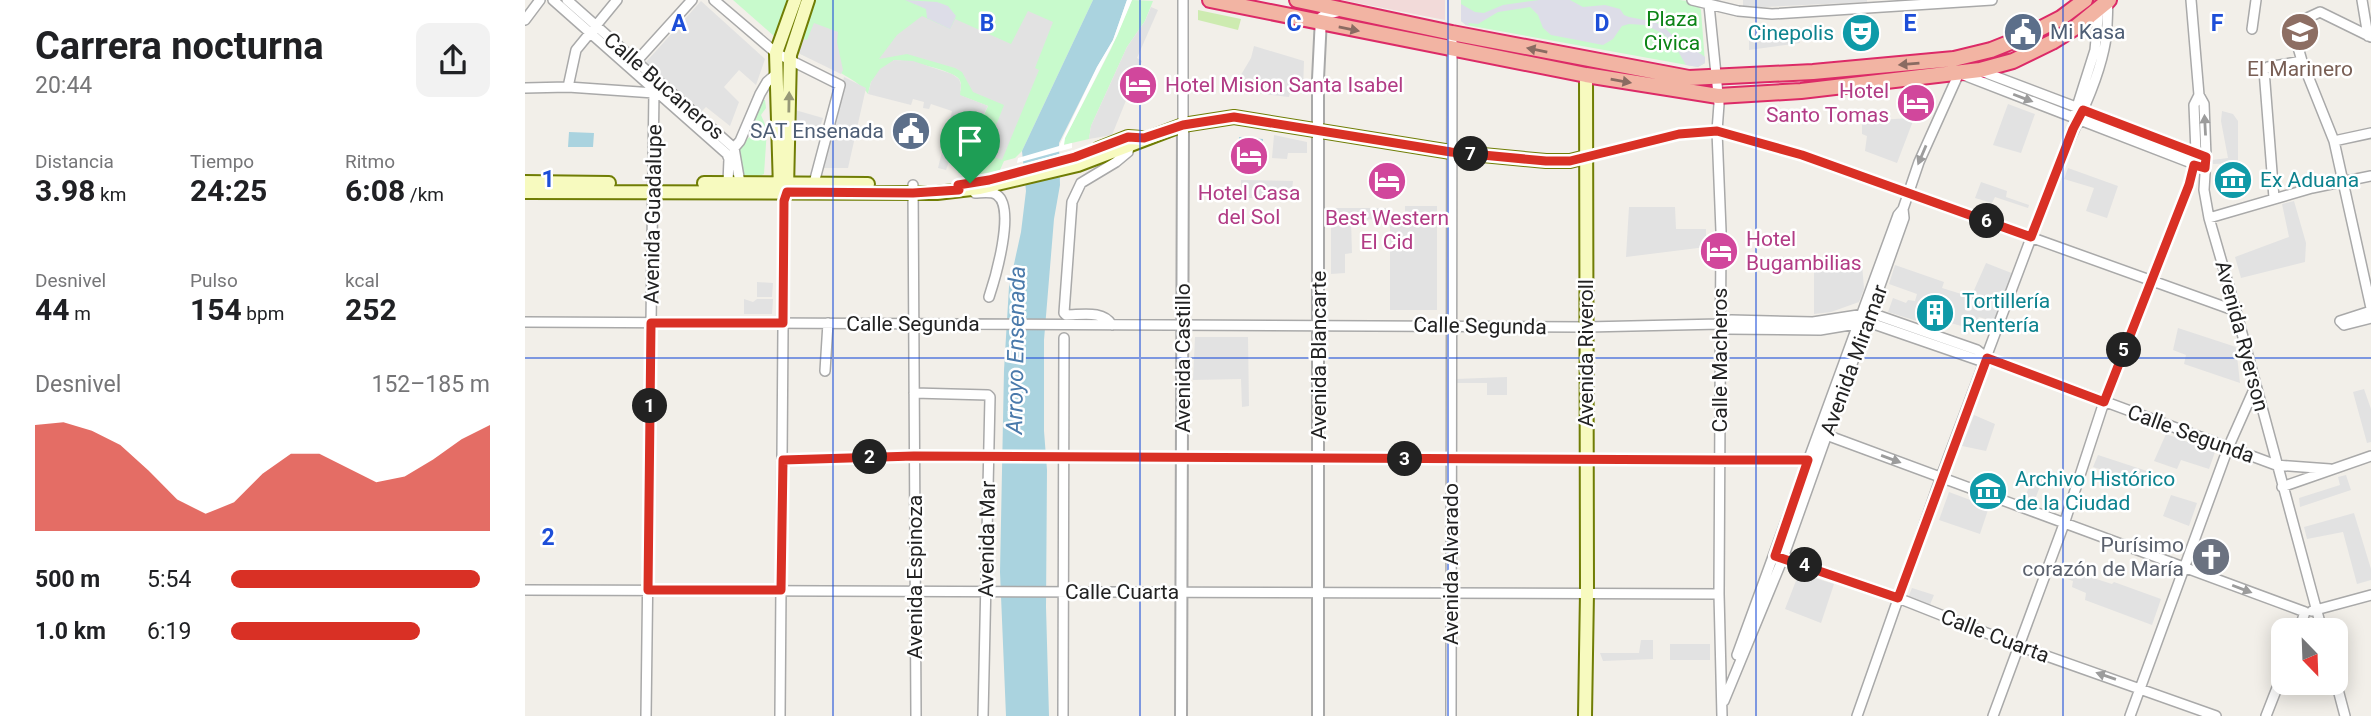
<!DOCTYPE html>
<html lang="es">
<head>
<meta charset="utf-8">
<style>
	:root { --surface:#fff; --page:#f2f2f2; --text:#202124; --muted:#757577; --accent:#d93025 }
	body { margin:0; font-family:Roboto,sans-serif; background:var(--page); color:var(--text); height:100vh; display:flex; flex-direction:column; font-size:26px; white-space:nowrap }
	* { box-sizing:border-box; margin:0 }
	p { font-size:23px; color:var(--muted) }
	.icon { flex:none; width:38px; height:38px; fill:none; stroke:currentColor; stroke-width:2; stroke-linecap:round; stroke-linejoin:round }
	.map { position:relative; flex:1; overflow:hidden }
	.details { display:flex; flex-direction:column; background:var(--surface); width:525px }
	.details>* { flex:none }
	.needle { width:46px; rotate:157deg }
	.buttons { position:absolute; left:1746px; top:618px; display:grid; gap:14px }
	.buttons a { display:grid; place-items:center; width:77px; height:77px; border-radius:14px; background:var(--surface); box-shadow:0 4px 18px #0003; font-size:35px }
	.pin { position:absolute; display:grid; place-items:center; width:60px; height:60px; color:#fff; margin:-72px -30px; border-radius:50% 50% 50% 0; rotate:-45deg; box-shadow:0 0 7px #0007 }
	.pin .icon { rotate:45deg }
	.km { position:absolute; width:35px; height:35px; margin:-18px; border-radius:50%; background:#222; color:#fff; font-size:19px; line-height:35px; text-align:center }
	.round { display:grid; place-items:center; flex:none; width:74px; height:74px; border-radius:14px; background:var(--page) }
	.headline { display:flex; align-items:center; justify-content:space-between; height:119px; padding:0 35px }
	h1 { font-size:38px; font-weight:700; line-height:52px }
	.figures { display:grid; grid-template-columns:repeat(3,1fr); gap:10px; height:119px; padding:7px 35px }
	.figures div { display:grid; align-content:center }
	.figures b { font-size:30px; font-weight:700 }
	.figures small { font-size:19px; font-weight:400 }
	.figures p { font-size:19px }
	.chart { height:196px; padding:14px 35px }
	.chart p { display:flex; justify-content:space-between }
	.chart svg { width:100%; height:126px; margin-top:7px; fill:var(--accent); opacity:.7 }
	ul { padding:0 35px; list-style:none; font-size:23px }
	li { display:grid; grid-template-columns:112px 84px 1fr; align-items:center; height:52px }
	li i { height:18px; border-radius:9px; background:var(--accent) }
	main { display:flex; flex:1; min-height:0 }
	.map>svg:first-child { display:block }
</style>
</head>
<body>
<main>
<section class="details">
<div class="headline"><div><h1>Carrera nocturna</h1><p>20:44</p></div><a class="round"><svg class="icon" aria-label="share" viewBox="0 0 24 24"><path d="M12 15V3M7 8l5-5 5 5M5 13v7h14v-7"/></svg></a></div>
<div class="figures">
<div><p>Distancia</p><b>3.98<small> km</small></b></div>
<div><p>Tiempo</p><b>24:25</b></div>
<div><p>Ritmo</p><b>6:08<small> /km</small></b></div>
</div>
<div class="figures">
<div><p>Desnivel</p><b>44<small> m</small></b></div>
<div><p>Pulso</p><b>154<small> bpm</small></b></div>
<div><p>kcal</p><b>252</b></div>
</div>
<div class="chart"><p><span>Desnivel</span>152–185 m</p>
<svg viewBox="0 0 160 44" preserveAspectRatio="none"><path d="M0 44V7L10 6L20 9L30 14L40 23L50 33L60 38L70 34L80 24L90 17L100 17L110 22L120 27L130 25L140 19L150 12L160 7V44z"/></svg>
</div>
<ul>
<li><b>500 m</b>5:54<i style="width:96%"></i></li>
<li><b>1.0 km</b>6:19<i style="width:73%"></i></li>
</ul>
</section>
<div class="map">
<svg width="1846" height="716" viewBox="0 0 1846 716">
	<rect width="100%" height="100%" fill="#f2efe9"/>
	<!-- commercial -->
	<path fill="#f2dad9" d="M817 0H920V20Z"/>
	<!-- grass -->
	<path fill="#cdebb0" d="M673 10 716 19 713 30 673 20Z"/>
	<!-- park -->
	<path fill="#c8facc" d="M208 0H263L249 36Z
		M288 0H568L497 151 490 158 479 161 475 170 452 175 433 173 463 106 434 95C436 89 437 83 434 79 427 70 381 60 369 60L346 82 343 94C335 79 287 59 269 51Z
		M607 0 628 1 620 21 602 47 566 126 564 139 538 145 540 138 586 49Z
		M936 0H1155C1163 1 1172 2 1176 10L1180 63 1173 67 941 25 936 21Z
		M235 99 240 100 241 108 236 115 242 129 239 174C230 178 225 177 215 174V147L227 134 225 125Z"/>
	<!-- parking -->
	<path fill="#e2e2e2" d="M1218 0H1342V2L1218 8Z
		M176 1 240 59 231 85 214 70 199 87 214 102 205 126 181 107 177 111 121 62Z
		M626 7 633 10 612 58 617 61 587 135 564 139 566 126 602 47 620 21Z
		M503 11 528 22 510 68 514 70 477 160 460 154 479 105 448 92 437 72 430 68 382 54 354 59 372 35 397 16 425 29 430 19 486 44Z
		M289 23 313 32 312 42 318 70 316 74 269 51 274 37 282 40Z
		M1274 29 1275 43 1224 50V34Z
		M729 46 779 61 778 91 766 89 764 97 707 90 726 58Z
		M369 60 388 61 427 74 434 79 436 85 435 95 463 106 449 134 441 132 432 162 424 161 421 170 413 168 427 111 406 104 404 109 398 108 399 102 388 99 386 105 343 94 346 82 355 69Z
		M319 77 341 88 323 168H295Z
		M1483 104 1510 114 1496 153 1468 145Z
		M270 110 298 118 294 130H271Z
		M1697 111 1708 114 1713 121V163L1688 164 1687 161H1680L1679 122H1684L1687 160 1703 158 1696 121Z
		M1386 118 1388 121 1372 163 1340 151 1342 136 1337 134V121Z
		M749 135 782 142V153H763L762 159 747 158Z
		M1543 168 1593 186 1582 218 1561 211 1569 188 1539 179Z
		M716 180 768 181 766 198H716Z
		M1456 182 1482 191 1481 197 1504 205 1503 208 1470 197 1467 203 1450 198Z
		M1769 201 1781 243 1780 262 1716 278 1710 257 1764 237 1757 204Z
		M880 206H912V310H865V217H880Z
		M1104 207H1150L1151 229H1181V247L1101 257Z
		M806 208H861L862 219 826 220 827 253 820 254V273L806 274Z
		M1289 261 1337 263 1339 289 1334 302 1306 312 1289 314Z
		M1461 263 1489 274 1471 322 1454 317 1449 326 1445 324 1440 327 1422 322 1427 305 1402 296 1392 321 1363 312 1368 298 1381 303 1383 300 1390 301 1392 294 1364 284 1370 265 1419 282 1417 288 1446 297Z
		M232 282 248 283 247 297H232Z
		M219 299 228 302 232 299H248L247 314H219Z
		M1653 328 1711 347 1715 383 1659 364 1661 355 1648 350Z
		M670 337H723L724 406 717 407 716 379 668 380Z
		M982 377V395H962V383H931V379Z
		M1839 389 1846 409V442L1842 443 1828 392Z
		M1449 415 1470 424 1461 451 1437 446Z
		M1641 434 1690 452 1684 469 1656 460 1652 469 1629 461Z
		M1573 455 1625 472 1621 484 1568 467Z
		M1510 473 1519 476 1509 502 1499 499Z
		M1821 475 1826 490 1775 507 1774 498 1815 485 1813 477Z
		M1424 492 1464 507 1455 534 1414 520Z
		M1646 495 1672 503 1664 526 1638 516Z
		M1829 513 1846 569V580L1832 584 1818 532 1782 539 1779 527Z
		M1527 565 1587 584 1589 582 1636 599 1627 625 1560 600 1561 593 1547 587 1548 581 1525 573Z
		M1274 573 1309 584 1296 623 1260 609Z
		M1387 588 1409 595 1404 607 1382 600Z
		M1116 640H1128V659L1078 661 1075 653H1114Z
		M1145 644H1185V660H1145Z"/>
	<!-- plaza -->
	<path fill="#dddde8" d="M380 0 412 2 423 6 431 16 425 29 402 18 401 9Z
		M1014 0H1045L1058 7 1080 5 1095 9 1099 15 1104 17 1130 22 1140 28 1159 47 1169 49 1180 57V63L1173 67 1161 65 1150 46 1139 34 1120 25 1104 24 1097 26 1088 39 1078 45 1026 35 1018 28 1013 15 1005 7 973 12 953 24 943 23 945 26 941 25 936 21V4L950 12 959 13 978 5Z"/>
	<!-- water -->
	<path fill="#aad3df" d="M568 0H602L588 40 572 67 534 143 535 185 529 219 519 340V431L522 470 521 607 524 716H481L475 572 479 370 484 287 496 232 501 191 497 151Z
		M44 132 69 133 68 147H43Z
		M714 137 738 139 737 154 714 153Z"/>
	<!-- pier -->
	<path fill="#fff" d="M602 0H607L592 36 540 138 539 145 547 143V148L492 163 493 158 534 146 572 67 588 40Z
		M548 150 547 172 479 190 481 169Z"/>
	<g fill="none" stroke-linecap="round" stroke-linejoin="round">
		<!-- minor casing -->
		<g stroke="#a9a9a9" stroke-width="12">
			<path id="minor" d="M28 0 202 154 204 159 203 183
				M42 0 209 148 215 183
				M189 0 251 53 315 85 289 183
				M1167 0 1213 11 1247 14 1467 0
				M1666 0 1674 95 1679 104 1681 157 1679 190 1684 218 1711 311 1797 630
				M1837 0 1843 36
				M1184 5 1194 104 1192 131 1196 231 1194 594 1197 716
				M0 20 15 0
				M1727 29 1731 0
				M1846 37 1795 12 1782 18 1770 37 1777 61 1809 141 1846 308
				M109 64 167 0
				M1456 71 1675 154
				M1436 74 1674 166
				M43 87 51 50 92 0
				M0 88 43 87 129 93
				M1550 113 1570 50 1574 8
				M658 125V0
				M1809 141 1846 133
				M209 148 215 141 235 94 242 82 250 75
				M1061 157 1154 134 1192 131 1277 155 1711 311
				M388 185 391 716
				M450 193C456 193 467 191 472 195 491 208 470 279 464 297
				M1749 198 1739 70 1743 67 1777 61
				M1684 218 1787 188 1846 176
				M1846 311 1815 321 1819 325 1846 318
				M0 322 1062 327 1195 324 1206 320 1288 322 1346 313 1452 350 1462 358 1751 465 1805 469
				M1195 324 1202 329 1295 330 1343 322 1453 360 1462 358
				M587 325C578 310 557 315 541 315L539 313 547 202 556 183 591 162 603 152 605 142
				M300 371 303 323
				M389 393 463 395 465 397 458 716
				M1296 433 1780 612
				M258 460 389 456 1291 460
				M1757 487 1846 456
				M1252 556 1373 598 1502 649 1691 716
				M0 590 1194 594
				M1787 611 1846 595
				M1774 630 1780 612
				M1212 655 1373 215 1378 209 1394 162 1434 73
				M1811 682 1820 716
				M1199 701 1258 558 1379 218 1378 209
				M121 716 129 89
				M255 716 259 201 256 192
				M538 716 539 338
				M926 716 927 33
				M1332 716 1416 477 1532 169C1548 129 1570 91 1579 49 1583 33 1582 16 1583 0
				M1468 716 1539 524 1579 402 1664 185 1671 152 1669 105 1674 95
				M1605 716 1703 448 1731 385
				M1741 716 1759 670"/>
		</g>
		<!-- tertiary casing -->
		<g stroke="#a9a9a9" stroke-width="14">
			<path id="tertiary" d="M656 716 658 125
				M793 716V79L796 18 802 14 814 11"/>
		</g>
		<!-- secondary casing -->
		<g stroke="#707d05" stroke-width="16">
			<path id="secondary" d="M573 149 603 137 616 138
				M0 182 84 183
				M179 183 343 184
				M255 189 251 53 270 0
				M262 189 265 55 283 0
				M0 192 412 193 455 188 553 165 658 125 709 117 926 152 1021 161H1045L1061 157
				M1060 716 1062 592 1061 75"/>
		</g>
		<!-- trunk casing -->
		<g stroke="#dc2a67" stroke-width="18">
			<path id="trunk" d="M685 0 1061 75 1193 96 1276 91 1455 70 1488 61 1527 42 1551 27 1584 0
				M772 0 927 33 1164 78 1288 72 1429 59 1466 50 1501 36 1536 18 1560 0"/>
		</g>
		<!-- minor -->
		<use href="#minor" stroke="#fff" stroke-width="9"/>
		<!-- tertiary -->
		<use href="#tertiary" stroke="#fff" stroke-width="10"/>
		<!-- secondary -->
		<use href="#secondary" stroke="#f7fabf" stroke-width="12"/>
		<!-- trunk -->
		<use href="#trunk" stroke="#f2b4a3" stroke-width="14"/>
	</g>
	<!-- one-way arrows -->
	<defs><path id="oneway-solid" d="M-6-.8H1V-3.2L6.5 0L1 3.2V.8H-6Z" transform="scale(1.75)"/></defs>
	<g fill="#8a6b62">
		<use href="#oneway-solid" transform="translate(824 29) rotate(11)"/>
		<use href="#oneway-solid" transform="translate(1012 50) rotate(-169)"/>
		<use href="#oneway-solid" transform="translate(1384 64) rotate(175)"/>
		<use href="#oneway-solid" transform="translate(1096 81) rotate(10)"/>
	</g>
	<g fill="#9c9c9c">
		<use href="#oneway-solid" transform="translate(1498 98) rotate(21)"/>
		<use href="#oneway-solid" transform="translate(1680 125) rotate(-93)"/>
		<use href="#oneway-solid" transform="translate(1397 155) rotate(113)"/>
		<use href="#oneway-solid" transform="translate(1366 459) rotate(20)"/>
		<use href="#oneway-solid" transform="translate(1717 589) rotate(21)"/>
		<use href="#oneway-solid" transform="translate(1581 676) rotate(-161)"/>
	</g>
	<use fill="#979978" href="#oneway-solid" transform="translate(264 102) rotate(-89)"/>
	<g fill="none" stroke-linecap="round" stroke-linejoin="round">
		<!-- route casing -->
		<g stroke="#fff" stroke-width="14">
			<path id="route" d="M1558 110 1681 157 1680 168 1669 165 1664 185 1579 402 1462 358 1373 598 1250 556 1283 460H1194L389 456 258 460 256 590H123L126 323H258L259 201 262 192 388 193 434 190 433 185 464 180 550 157 603 137 619 138 658 125 709 117 926 152 1021 161H1045L1154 134 1192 131 1277 155 1506 237 1548 129Z"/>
		</g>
		<!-- route -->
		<use href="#route" stroke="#d93025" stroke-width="9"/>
	</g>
	<!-- grid -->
	<path fill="none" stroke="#1d4ed8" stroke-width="2" stroke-opacity="0.55" d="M308 0V716M615 0V716M923 0V716M1231 0V716M1538 0V716M0 358H1846"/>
	<!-- icons -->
	<defs>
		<g id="civic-disc" transform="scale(2.0125)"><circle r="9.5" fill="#5c6f8a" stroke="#fff"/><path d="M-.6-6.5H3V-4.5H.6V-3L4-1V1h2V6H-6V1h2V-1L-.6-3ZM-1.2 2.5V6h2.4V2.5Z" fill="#fff"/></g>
		<g id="school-disc" transform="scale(2.0125)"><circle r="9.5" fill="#8d6e63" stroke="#fff"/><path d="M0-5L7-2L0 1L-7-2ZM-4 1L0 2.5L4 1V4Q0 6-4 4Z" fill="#fff"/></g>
		<g id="theatre-disc" transform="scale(2.0125)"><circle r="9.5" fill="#0f9aa8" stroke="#fff"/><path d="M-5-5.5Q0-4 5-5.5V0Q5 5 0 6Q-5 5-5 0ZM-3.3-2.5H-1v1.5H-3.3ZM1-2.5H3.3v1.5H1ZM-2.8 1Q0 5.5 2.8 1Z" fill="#fff"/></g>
		<g id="hotel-disc" transform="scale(2.0125)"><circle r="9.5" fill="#d1479c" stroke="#fff"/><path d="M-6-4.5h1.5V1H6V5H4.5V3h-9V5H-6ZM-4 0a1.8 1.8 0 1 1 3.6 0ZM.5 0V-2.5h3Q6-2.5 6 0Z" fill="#fff"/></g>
		<g id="museum-disc" transform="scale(2.0125)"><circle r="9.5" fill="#0f9aa8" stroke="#fff"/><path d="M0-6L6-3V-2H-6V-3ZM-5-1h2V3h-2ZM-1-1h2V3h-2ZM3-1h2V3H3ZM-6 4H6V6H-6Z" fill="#fff"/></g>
		<g id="building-disc" transform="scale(2.0125)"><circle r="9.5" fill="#0f9aa8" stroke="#fff"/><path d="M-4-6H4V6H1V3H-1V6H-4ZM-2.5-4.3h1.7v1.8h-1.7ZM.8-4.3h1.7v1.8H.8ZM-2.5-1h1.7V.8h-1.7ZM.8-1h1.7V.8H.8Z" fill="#fff"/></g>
		<g id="church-disc" transform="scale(2.0125)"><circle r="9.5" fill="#6b7280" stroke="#fff"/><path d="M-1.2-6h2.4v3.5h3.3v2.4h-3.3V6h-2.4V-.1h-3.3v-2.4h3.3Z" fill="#fff"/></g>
	</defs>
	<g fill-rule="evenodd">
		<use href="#civic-disc" x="1498" y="32"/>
		<use href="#school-disc" x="1775" y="32"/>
		<use href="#theatre-disc" x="1336" y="33"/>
		<use href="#hotel-disc" x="613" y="85"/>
		<use href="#hotel-disc" x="1391" y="103"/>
		<use href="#civic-disc" x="386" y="131"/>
		<use href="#hotel-disc" x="724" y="156"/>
		<use href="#museum-disc" x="1708" y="180"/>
		<use href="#hotel-disc" x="862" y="181"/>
		<use href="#hotel-disc" x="1194" y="251"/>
		<use href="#building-disc" x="1410" y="313"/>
		<use href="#museum-disc" x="1463" y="491"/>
		<use href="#church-disc" x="1686" y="557"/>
	</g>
	<g text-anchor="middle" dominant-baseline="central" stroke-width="5" stroke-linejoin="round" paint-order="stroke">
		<!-- park labels -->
		<g font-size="21" fill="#0c8416" stroke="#fff">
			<text x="1147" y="19">Plaza<tspan x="1147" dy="24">Civica</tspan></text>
		</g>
		<!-- service labels -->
		<g font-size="21" fill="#4e5e75" stroke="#fff" text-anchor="start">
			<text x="1525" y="32">Mi Kasa</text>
			<text x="359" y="131" text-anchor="end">SAT Ensenada</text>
		</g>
		<!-- culture labels -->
		<g font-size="21" fill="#0d838f" stroke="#fff" text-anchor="start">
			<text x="1309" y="33" text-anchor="end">Cinepolis</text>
			<text x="1735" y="180">Ex Aduana</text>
			<text x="1437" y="301">Tortillería<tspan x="1437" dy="24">Rentería</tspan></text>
			<text x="1490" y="479">Archivo Histórico<tspan x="1490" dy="24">de la Ciudad</tspan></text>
		</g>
		<!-- education labels -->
		<g font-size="21" fill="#785e54" stroke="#fff">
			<text x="1775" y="69">El Marinero</text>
		</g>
		<!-- hotel labels -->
		<g font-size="21" fill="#b23c85" stroke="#fff" text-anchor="start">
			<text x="640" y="85">Hotel Mision Santa Isabel</text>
			<text x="1364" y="91" text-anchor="end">Hotel<tspan x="1364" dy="24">Santo Tomas</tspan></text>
			<text x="724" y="193" text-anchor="middle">Hotel Casa<tspan x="724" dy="24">del Sol</tspan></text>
			<text x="862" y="218" text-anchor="middle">Best Western<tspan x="862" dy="24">El Cid</tspan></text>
			<text x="1221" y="239">Hotel<tspan x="1221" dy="24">Bugambilias</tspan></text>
		</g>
		<!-- street labels -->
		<g font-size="21" fill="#222" stroke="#fff">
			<text transform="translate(139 86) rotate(41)">Calle Bucaneros</text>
			<text transform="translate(128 214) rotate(-89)">Avenida Guadalupe</text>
			<text x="388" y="324">Calle Segunda</text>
			<text transform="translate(955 326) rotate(1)">Calle Segunda</text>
			<text transform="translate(1717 336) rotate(75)">Avenida Ryerson</text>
			<text transform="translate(1061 353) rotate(-90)">Avenida Riveroll</text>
			<text transform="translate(794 355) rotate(-90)">Avenida Blancarte</text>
			<text transform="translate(658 358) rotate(-90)">Avenida Castillo</text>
			<text transform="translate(1195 360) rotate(-90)">Calle Macheros</text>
			<text transform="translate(1329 360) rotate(-70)">Avenida Miramar</text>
			<text transform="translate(1666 434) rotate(20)">Calle Segunda</text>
			<text transform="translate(462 539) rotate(-89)">Avenida Mar</text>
			<text transform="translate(926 564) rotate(-90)">Avenida Alvarado</text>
			<text transform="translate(390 577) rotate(-90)">Avenida Espinoza</text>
			<text x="597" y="592">Calle Cuarta</text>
			<text transform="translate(1470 636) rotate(21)">Calle Cuarta</text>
		</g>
		<!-- worship labels -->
		<g font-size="21" fill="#5b616d" stroke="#fff" text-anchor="end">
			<text x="1659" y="545">Purísimo<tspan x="1659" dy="24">corazón de María</tspan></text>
		</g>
		<!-- water labels -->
		<g font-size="23" font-style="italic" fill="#4a7aab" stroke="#fff">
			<text transform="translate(491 350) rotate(-89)">Arroyo Ensenada</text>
		</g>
	</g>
	<g font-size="23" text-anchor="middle" font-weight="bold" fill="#1d4ed8" stroke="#fff" stroke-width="5" stroke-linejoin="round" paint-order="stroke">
		<text x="154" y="31">A</text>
		<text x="462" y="31">B</text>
		<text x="769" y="31">C</text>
		<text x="1077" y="31">D</text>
		<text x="1385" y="31">E</text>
		<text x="1692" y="31">F</text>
		<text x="23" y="187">1</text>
		<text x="23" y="545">2</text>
	</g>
</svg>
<div class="buttons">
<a><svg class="needle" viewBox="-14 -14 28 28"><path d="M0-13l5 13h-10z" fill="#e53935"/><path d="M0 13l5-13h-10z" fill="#757577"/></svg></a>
</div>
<div class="pin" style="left:445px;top:183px;background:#1e9e55"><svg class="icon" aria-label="arrive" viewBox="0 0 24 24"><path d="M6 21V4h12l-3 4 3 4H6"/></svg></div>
<b class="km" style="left:125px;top:406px">1</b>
<b class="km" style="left:345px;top:457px">2</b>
<b class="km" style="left:880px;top:459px">3</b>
<b class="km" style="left:1280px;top:565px">4</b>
<b class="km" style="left:1599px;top:350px">5</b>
<b class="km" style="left:1462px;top:221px">6</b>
<b class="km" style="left:946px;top:154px">7</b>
</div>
</main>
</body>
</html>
